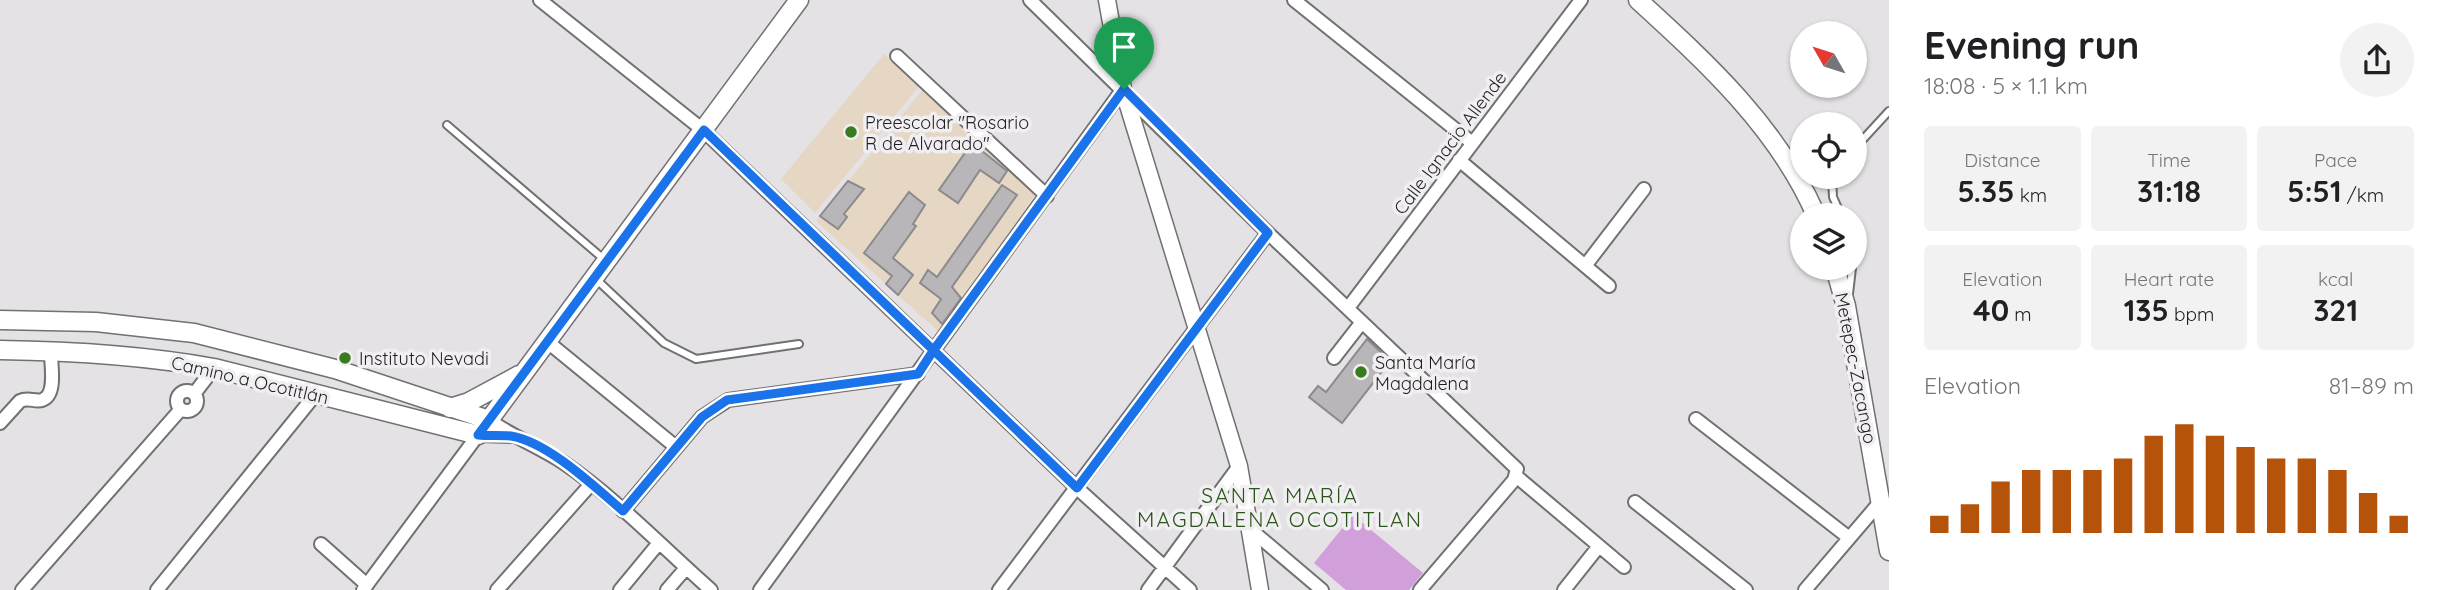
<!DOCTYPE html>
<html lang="en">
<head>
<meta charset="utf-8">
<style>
	:root { --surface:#fff; --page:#f2f2f2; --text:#202124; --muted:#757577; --accent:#b45309 }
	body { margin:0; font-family:Quicksand,sans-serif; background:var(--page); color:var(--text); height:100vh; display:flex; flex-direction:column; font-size:26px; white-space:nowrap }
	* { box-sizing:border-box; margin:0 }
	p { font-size:23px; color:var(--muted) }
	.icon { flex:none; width:38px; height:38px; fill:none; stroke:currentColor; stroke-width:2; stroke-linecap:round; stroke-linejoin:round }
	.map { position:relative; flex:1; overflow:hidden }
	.sheet { display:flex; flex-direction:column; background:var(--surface); width:560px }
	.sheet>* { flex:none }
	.needle { width:46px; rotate:309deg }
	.fabs { position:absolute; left:1790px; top:21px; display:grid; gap:14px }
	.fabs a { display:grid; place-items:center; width:77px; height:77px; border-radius:50%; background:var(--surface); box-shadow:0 2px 5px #0004; font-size:35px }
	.pin { position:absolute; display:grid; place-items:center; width:60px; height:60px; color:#fff; margin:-72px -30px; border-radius:50% 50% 50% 0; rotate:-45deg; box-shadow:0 0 7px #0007 }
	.pin .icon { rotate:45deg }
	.round { display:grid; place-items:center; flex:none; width:74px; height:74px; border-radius:37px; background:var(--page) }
	.headline { display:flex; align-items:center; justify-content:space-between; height:119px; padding:0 35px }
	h1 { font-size:38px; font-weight:800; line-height:52px }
	.stats { display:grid; grid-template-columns:repeat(3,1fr); gap:10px; height:119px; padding:7px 35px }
	.stats div { display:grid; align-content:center; border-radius:7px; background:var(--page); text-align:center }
	.stats b { font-size:30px; font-weight:800 }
	.stats small { font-size:19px; font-weight:400 }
	.stats p { font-size:19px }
	.chart { height:196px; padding:14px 35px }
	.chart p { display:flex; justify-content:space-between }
	.chart svg { width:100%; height:126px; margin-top:7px; stroke:var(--accent); stroke-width:6 }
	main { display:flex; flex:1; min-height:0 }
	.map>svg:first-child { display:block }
</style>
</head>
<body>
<main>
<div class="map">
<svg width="1889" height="590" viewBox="0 0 1889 590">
	<rect width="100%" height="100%" fill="#e4e2e5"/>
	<!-- education -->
	<path fill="#e6d6c4" d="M884 54 920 85 815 213 781 179Z
		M923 89 1038 191 939 332 816 221Z"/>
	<!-- green -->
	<path fill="#d19fda" d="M1353 515 1423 573 1409 590H1346L1314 563Z"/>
	<!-- building -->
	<path fill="#b8b6b8" stroke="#8c8a8d" stroke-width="2" d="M974 140 984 149 982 151 1007 171 999 183 980 170 958 203 939 190Z
		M848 181 864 189 844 214 847 217 838 229 820 216Z
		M1002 185 1017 195 952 287 961 298 942 324 932 313 941 299 920 283 928 270 937 277Z
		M909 192 925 205 913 224 916 226 893 258 913 275 898 295 886 284 892 276 864 253Z
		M1367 339 1390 361 1342 423 1309 397 1318 386 1326 392Z"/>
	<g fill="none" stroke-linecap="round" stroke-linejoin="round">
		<!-- service casing -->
		<g stroke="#717072" stroke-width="10">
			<path id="service" d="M447 125 606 261
				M1855 148 1889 111
				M1832 177 1833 197 1841 215
				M597 280 664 343 696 359 799 344
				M1849 294 1852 268"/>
		</g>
		<!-- minor casing -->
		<g stroke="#717072" stroke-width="16">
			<path id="minor" d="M540 0 703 130 1077 488 1190 590
				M1030 0 1268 233 1517 469 1514 480 1420 590
				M1294 0 1471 142
				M897 56 1047 196
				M1459 160 1609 286
				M1585 266 1644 189
				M1348 308 1581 0
				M549 343 676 447
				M1334 358 1362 322
				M177 401a10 10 0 1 1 20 0a10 10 0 1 1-20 0Z
				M194 394 214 368
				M1696 419 1848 537
				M489 420C513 437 540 447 564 463 617 499 663 548 711 590
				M0 423 20 401C28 397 35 402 42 400 58 395 50 362 51 350
				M1516 476 1624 567
				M1635 502 1746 590
				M623 511 702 417 728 400 918 374
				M1250 529 1322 590
				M321 544 367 585
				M22 590 181 409
				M157 590 315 395
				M363 590 478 435 512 436
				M497 590 591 484
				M620 590 658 544
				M667 590 686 568
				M760 590 1123 89
				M999 590 1268 233
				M1148 590 1239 466
				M1564 590 1599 546
				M1805 590 1881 501"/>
		</g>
		<!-- tertiary casing -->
		<g stroke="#717072" stroke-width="19">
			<path id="tertiary" d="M1107 0 1123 89 1239 466 1260 590"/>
		</g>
		<!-- secondary casing -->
		<g stroke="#717072" stroke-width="21">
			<path id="secondary" d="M1638 0C1707 63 1778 128 1816 215
				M1835 268 1846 306 1889 551
				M0 320 96 322 194 333 335 369 489 420
				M0 350C73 351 142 355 214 368L478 435 799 0
				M450 408 469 402 519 375"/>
		</g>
		<!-- service -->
		<use href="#service" stroke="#fff" stroke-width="6"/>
		<!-- minor -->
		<use href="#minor" stroke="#fff" stroke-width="12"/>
		<!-- tertiary -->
		<use href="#tertiary" stroke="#fff" stroke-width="16"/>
		<!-- secondary -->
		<use href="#secondary" stroke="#fff" stroke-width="18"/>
	</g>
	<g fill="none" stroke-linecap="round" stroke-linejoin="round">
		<!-- route casing -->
		<g stroke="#fff" stroke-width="14">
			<path id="route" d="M1124 89 933 351 918 374 727 400 702 417 623 511C595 487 548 442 511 436 501 435 489 436 478 435L704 130 1077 488 1268 233 1124 89"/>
		</g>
		<!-- route -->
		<use href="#route" stroke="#1a73e8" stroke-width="9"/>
	</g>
	<!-- markers -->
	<g fill="#397c1d" stroke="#f1eff2" stroke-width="2.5">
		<circle cx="851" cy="132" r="7"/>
		<circle cx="345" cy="358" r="7"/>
		<circle cx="1361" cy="372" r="7"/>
	</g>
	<g text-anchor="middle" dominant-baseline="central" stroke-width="7" stroke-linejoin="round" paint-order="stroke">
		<!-- poi labels -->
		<g font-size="18" fill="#201f20" stroke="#f1eff2" text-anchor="start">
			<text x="865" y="122">Preescolar "Rosario<tspan x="865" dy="21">R de Alvarado"</tspan></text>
			<text x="359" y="358">Instituto Nevadi</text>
			<text x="1375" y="362">Santa María<tspan x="1375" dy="21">Magdalena</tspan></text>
		</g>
		<!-- street labels -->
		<g font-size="18" fill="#201f20" stroke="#f1eff2">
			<text transform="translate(1450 143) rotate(-53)">Calle Ignacio Allende</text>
			<text transform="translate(1856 368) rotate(79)">Metepec-Zacango</text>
			<text transform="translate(250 380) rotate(13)">Camino a Ocotitlán</text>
		</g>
		<!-- quarter labels -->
		<g font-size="21" letter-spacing="2" fill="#2a551a" stroke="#f1eff2">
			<text x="1280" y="495">SANTA MARÍA<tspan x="1280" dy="24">MAGDALENA OCOTITLAN</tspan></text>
		</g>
	</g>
</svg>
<div class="fabs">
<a><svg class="needle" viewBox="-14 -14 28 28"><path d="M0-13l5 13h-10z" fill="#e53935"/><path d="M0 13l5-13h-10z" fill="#757577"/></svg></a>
<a><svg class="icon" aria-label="locate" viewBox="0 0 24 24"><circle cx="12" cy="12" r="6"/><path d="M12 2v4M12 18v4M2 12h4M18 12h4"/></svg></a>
<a><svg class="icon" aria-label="layers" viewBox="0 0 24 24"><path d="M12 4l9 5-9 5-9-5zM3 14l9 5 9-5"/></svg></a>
</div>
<div class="pin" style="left:1124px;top:89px;background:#1e9e55"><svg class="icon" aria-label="arrive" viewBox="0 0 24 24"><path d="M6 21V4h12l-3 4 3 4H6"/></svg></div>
</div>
<section class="sheet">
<div class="headline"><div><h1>Evening run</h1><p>18:08 · 5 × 1.1 km</p></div><a class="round"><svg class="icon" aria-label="share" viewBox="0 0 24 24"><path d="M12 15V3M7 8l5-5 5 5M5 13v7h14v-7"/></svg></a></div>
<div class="stats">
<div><p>Distance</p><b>5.35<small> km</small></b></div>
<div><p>Time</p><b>31:18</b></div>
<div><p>Pace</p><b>5:51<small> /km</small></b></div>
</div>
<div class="stats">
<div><p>Elevation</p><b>40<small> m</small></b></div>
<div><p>Heart rate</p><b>135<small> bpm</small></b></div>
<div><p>kcal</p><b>321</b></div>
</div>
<div class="chart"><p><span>Elevation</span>81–89 m</p>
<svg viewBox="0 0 160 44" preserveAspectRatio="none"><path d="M5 44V38M15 44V34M25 44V26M35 44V22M45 44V22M55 44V22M65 44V18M75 44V10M85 44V6M95 44V10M105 44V14M115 44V18M125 44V18M135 44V22M145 44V30M155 44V38"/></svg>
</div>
</section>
</main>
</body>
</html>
